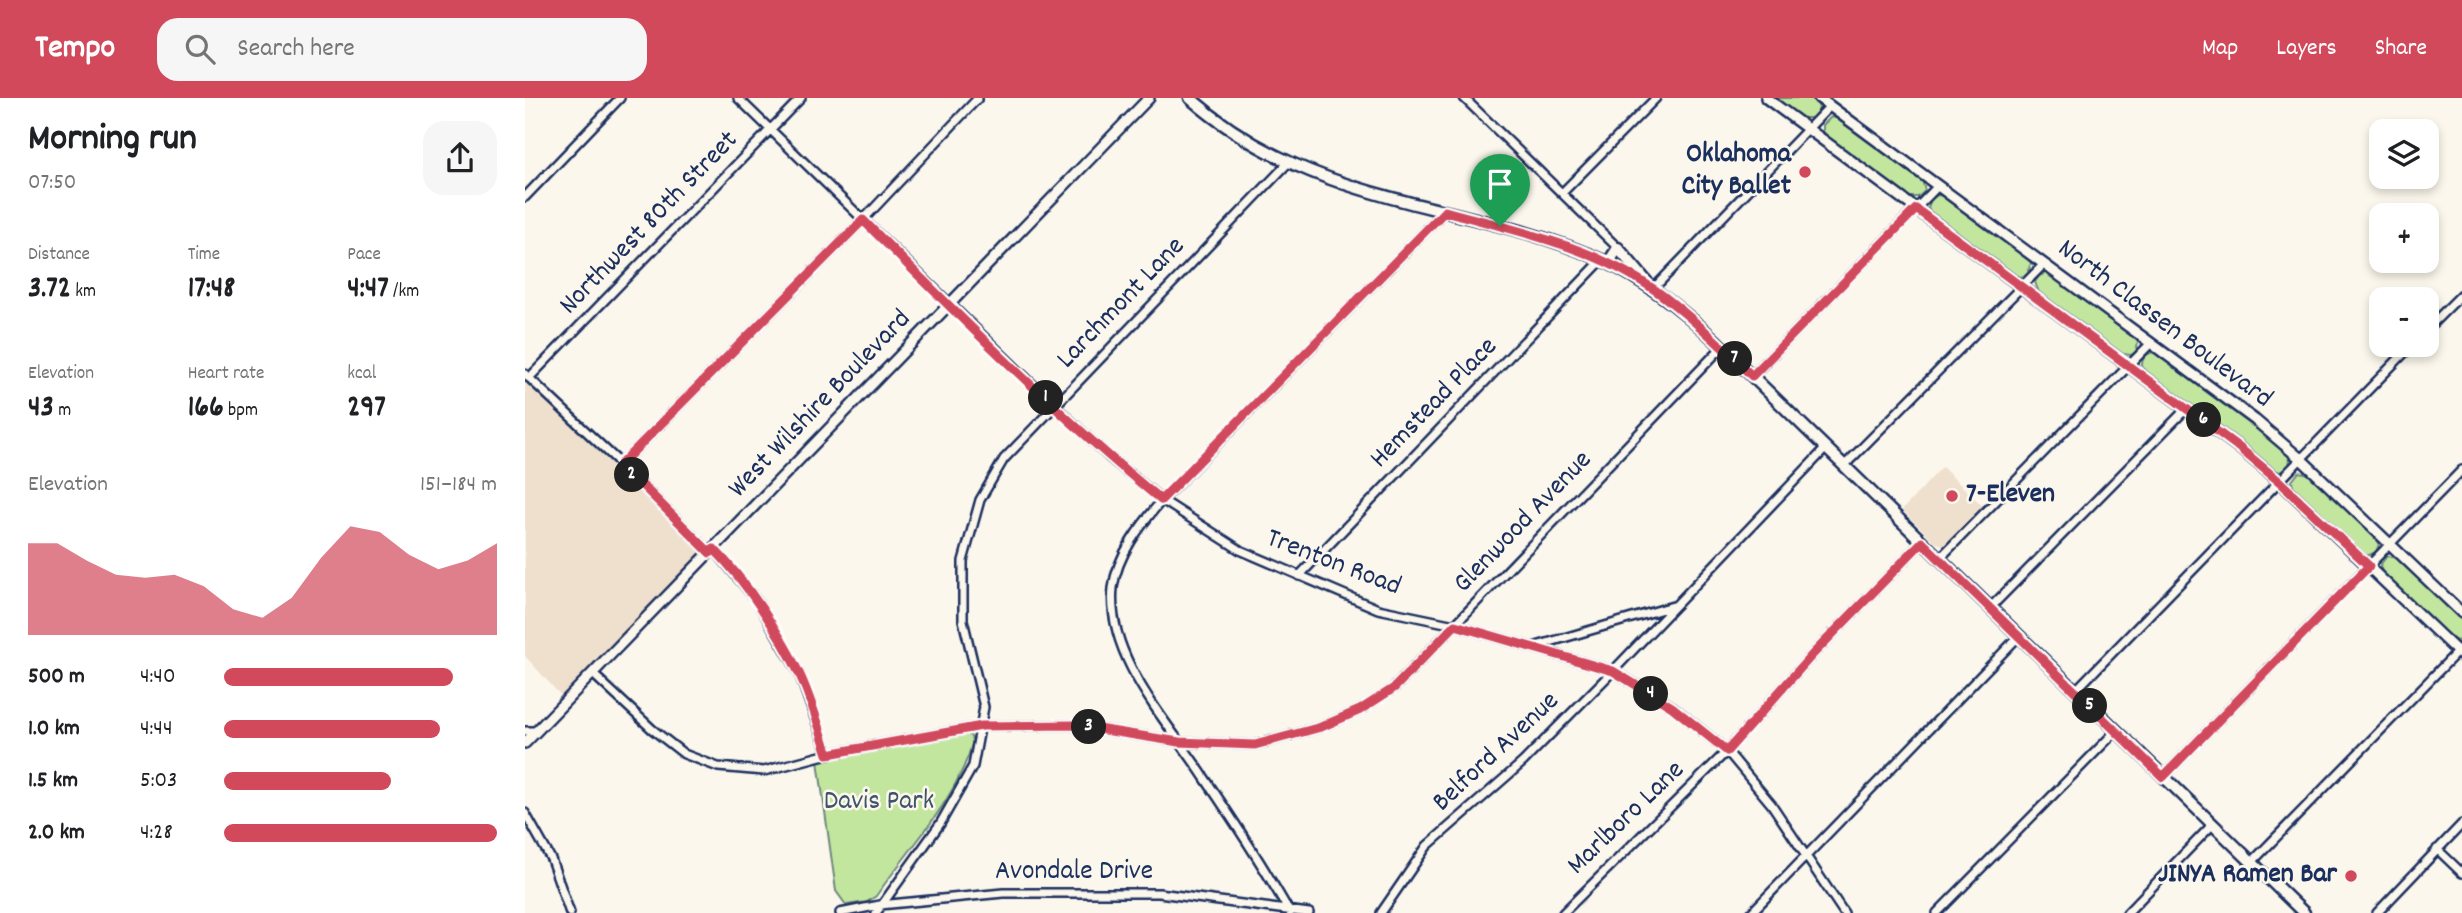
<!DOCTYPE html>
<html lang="en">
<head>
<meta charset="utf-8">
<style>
	:root { --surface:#fff; --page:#f6f6f6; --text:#202124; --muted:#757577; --accent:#d1495b }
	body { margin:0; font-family:Dekko,sans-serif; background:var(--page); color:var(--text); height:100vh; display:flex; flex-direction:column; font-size:26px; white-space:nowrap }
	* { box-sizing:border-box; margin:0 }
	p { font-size:23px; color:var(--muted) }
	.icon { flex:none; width:38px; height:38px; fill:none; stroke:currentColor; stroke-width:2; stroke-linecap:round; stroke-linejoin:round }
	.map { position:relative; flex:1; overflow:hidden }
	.drawer { display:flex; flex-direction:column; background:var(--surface); width:525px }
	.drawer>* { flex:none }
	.buttons { position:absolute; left:1844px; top:21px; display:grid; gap:14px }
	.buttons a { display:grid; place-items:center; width:70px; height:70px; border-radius:14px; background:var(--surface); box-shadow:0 4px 10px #0003; font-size:35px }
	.pin { position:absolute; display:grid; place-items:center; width:60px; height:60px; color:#fff; margin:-72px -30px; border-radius:50% 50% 50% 0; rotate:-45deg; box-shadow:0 0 7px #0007 }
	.pin .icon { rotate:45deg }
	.km { position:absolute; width:35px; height:35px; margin:-18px; border-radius:50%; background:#222; color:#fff; font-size:19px; line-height:35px; text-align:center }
	.round { display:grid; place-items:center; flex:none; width:74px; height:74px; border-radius:21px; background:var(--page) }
	.summary { display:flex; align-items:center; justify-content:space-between; height:119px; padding:0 28px }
	h1 { font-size:38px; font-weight:700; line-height:52px }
	.stats { display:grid; grid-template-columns:repeat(3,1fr); gap:10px; height:119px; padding:7px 28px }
	.stats div { display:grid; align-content:center }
	.stats b { font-size:30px; font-weight:700 }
	.stats small { font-size:19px; font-weight:400 }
	.stats p { font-size:19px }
	.chart { height:196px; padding:14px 28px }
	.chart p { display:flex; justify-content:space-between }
	.chart svg { width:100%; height:126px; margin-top:7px; fill:var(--accent); opacity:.7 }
	ul { padding:0 28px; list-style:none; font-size:23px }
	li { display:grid; grid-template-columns:112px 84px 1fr; align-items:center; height:52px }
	li i { height:18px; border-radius:9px; background:var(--accent) }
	header { display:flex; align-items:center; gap:42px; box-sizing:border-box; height:98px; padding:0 35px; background:var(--accent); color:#fff }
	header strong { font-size:33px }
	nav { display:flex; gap:38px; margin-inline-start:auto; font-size:24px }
	.search { width:490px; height:63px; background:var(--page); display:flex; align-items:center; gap:18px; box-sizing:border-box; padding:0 24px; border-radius:21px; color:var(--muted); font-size:26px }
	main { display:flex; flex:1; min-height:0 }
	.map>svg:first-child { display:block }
</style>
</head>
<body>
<header>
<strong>Tempo</strong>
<div class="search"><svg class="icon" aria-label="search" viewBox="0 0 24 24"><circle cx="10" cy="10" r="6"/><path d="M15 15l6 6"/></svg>Search here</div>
<nav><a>Map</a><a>Layers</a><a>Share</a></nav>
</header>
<main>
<section class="drawer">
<div class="summary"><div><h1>Morning run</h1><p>07:50</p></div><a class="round"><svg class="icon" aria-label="share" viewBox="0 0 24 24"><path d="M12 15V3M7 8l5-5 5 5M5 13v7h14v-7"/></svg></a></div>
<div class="stats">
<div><p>Distance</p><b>3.72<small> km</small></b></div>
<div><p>Time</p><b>17:48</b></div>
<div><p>Pace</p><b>4:47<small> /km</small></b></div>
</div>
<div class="stats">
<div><p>Elevation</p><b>43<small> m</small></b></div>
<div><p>Heart rate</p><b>166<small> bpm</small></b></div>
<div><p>kcal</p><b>297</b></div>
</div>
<div class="chart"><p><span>Elevation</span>151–184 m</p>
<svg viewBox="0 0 160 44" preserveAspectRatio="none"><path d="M0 44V12L10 12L20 18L30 23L40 24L50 23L60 27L70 35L80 38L90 31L100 17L110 6L120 8L130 16L140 21L150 18L160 12V44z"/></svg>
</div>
<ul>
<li><b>500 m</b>4:40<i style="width:84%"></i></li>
<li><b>1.0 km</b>4:44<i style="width:79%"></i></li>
<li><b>1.5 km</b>5:03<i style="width:61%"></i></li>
<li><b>2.0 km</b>4:28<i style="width:100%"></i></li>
</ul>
</section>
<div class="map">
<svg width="1937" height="815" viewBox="0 0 1937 815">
	<rect width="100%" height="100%" fill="#fbf7ec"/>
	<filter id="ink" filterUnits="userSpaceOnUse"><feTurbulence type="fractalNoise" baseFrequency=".0143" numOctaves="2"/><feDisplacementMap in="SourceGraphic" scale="14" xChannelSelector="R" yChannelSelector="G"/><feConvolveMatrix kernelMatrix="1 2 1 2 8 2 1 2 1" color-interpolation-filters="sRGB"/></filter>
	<g filter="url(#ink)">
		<!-- built -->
		<path fill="#efe0cd" d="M0 282 176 453V458L38 600 0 558Z
			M1417 369 1459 409 1423 445 1417 447 1410 444 1377 412Z"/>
		<!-- green -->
		<path fill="#c3e69f" stroke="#6f8a7e" stroke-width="2" d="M1250 0H1287L1293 6 1294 11 1288 20H1278Z
			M1306 19 1316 21 1397 81 1400 93 1393 99H1385L1302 38 1298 33V27Z
			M1413 97 1420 98 1502 159 1506 165 1503 176 1496 179 1489 177 1405 114 1403 110 1406 101Z
			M1521 175 1526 176 1609 237 1613 245 1611 254 1606 257 1597 256 1514 195 1510 184 1514 178Z
			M1629 254 1717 317 1761 354 1765 361 1764 368 1755 374 1746 371 1710 340 1621 274 1617 268C1617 259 1621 256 1629 254Z
			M1774 374 1785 376 1852 439 1854 446 1851 454 1842 458 1836 455 1769 392 1767 383Z
			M1862 458 1873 460 1937 521V541L1932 543 1925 540 1858 477 1855 467Z
			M439 634 445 637 448 644C430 704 386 748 351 798L342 804 321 807 311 793 293 663 313 657Z"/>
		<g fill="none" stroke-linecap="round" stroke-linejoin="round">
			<!-- minor casing -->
			<g stroke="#1b2f5e" stroke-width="12">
				<path id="minor" d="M213 0 529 307 584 359 637 402 715 452 853 511 930 527 1088 573 1148 609 1202 653 1247 707 1319 815
					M939 0 1093 150
					M1037 95 1131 0
					M0 99 95 0
					M1128 191 1305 8
					M1902 231 1937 196
					M0 276 96 366 185 455
					M1227 278 1413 88
					M4 280 276 0
					M96 366 338 122 453 0
					M1319 368 1519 166
					M189 451 232 503 274 575 303 656
					M1414 461 1626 245
					M774 478 1077 162
					M1465 510 1662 310
					M1008 549 1148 508
					M68 576 127 631 159 656 193 669 239 673 303 656 457 628 548 627 654 644 730 647 796 629 835 612 869 590 1197 249
					M1550 593 1887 247
					M0 633H12
					M1638 679 1937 372
					M0 715 26 761 45 815
					M1912 751 1937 775
					M1726 765 1937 549
					M315 815 355 807 478 795H634L784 815
					M351 815 415 726 448 668 459 609 438 522V463L455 402 479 361 764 64
					M765 815C739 769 709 723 679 679 644 625 581 560 588 490 592 457 616 427 637 402L920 113
					M856 815 902 748 998 664 1088 573 1301 350
					M1038 815 1202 653 1287 557 1397 444
					M1226 815 1494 538
					M1412 815 1591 633
					M1602 815 1687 727
					M1852 815 1937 726"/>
			</g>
			<!-- tertiary casing -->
			<g stroke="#1b2f5e" stroke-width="14">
				<path id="tertiary" d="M1241 0 1712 348 1755 384 1937 558
					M1294 0 1730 322 1777 362 1937 515
					M0 645 624 0"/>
			</g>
			<!-- secondary casing -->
			<g stroke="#1b2f5e" stroke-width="15">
				<path id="secondary" d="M665 0C705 35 753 62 803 80 893 113 991 123 1079 163 1121 183 1157 211 1191 243L1779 815
					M1083 165 1093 150 1122 184"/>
			</g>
			<!-- minor -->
			<use href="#minor" stroke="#fbf7ec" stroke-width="7"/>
			<!-- tertiary -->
			<use href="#tertiary" stroke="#fbf7ec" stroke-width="9"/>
			<!-- secondary -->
			<use href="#secondary" stroke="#fbf7ec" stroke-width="10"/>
		</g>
	</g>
	<g fill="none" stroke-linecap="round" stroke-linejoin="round" filter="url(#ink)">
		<!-- route casing -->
		<g stroke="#fff" stroke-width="14">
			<path id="route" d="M1391 111 1712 348 1755 384 1844 468 1638 679 1397 444 1287 557 1202 653 1147 609 1088 573 930 527 869 590 835 612 796 629 730 647 654 644 548 627 457 628 303 656C294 629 286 600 274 575 254 534 221 483 189 451L185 455 96 366 338 122C434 218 531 316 636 402L920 113C992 133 1067 148 1130 192 1165 217 1196 248 1227 278Z"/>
		</g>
		<!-- route -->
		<use href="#route" stroke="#d1495b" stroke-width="9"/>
	</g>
	<!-- markers -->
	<g fill="#d1495b" stroke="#fbf7ec" stroke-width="2.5">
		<circle cx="1280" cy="74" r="7"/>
		<circle cx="1427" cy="398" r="7"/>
		<circle cx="1826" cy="778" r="7"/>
	</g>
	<g text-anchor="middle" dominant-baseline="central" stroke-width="5" stroke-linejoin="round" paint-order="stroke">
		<!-- poi labels -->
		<g font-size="28" font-weight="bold" fill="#1b2f5e" stroke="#fbf7ec" text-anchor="end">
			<text x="1266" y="58">Oklahoma<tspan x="1266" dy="32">City Ballet</tspan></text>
			<text x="1441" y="398" text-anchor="start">7-Eleven</text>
			<text x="1812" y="778">JINYA Ramen Bar</text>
		</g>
		<!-- street labels -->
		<g font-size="28" fill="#1b2f5e" stroke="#fbf7ec">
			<text transform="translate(125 126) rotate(-46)">Northwest 80th Street</text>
			<text transform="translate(597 206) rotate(-46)">Larchmont Lane</text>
			<text transform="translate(1639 227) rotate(37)">North Classen Boulevard</text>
			<text transform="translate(910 306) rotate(-46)">Hemstead Place</text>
			<text transform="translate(296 307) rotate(-46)">West Wilshire Boulevard</text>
			<text transform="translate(999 425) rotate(-46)">Glenwood Avenue</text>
			<text transform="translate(808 466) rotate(21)">Trenton Road</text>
			<text transform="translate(972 655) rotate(-43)">Belford Avenue</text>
			<text transform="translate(1102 721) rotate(-44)">Marlboro Lane</text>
			<text x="549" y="775">Avondale Drive</text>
		</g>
		<!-- park labels -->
		<g font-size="28" fill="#3d546b" stroke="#fbf7ec">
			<text x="354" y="705">Davis Park</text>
		</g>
	</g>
</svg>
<div class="buttons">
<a><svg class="icon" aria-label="layers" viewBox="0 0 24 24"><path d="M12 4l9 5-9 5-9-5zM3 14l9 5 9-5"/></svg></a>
<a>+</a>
<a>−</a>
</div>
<div class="pin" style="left:975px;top:128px;background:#1e9e55"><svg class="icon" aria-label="arrive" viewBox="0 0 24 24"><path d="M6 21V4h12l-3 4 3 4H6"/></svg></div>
<b class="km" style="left:521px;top:300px">1</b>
<b class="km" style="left:107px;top:377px">2</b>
<b class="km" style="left:564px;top:629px">3</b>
<b class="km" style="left:1126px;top:596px">4</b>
<b class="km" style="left:1565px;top:608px">5</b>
<b class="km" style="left:1679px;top:322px">6</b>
<b class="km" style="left:1210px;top:261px">7</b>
</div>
</main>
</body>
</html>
